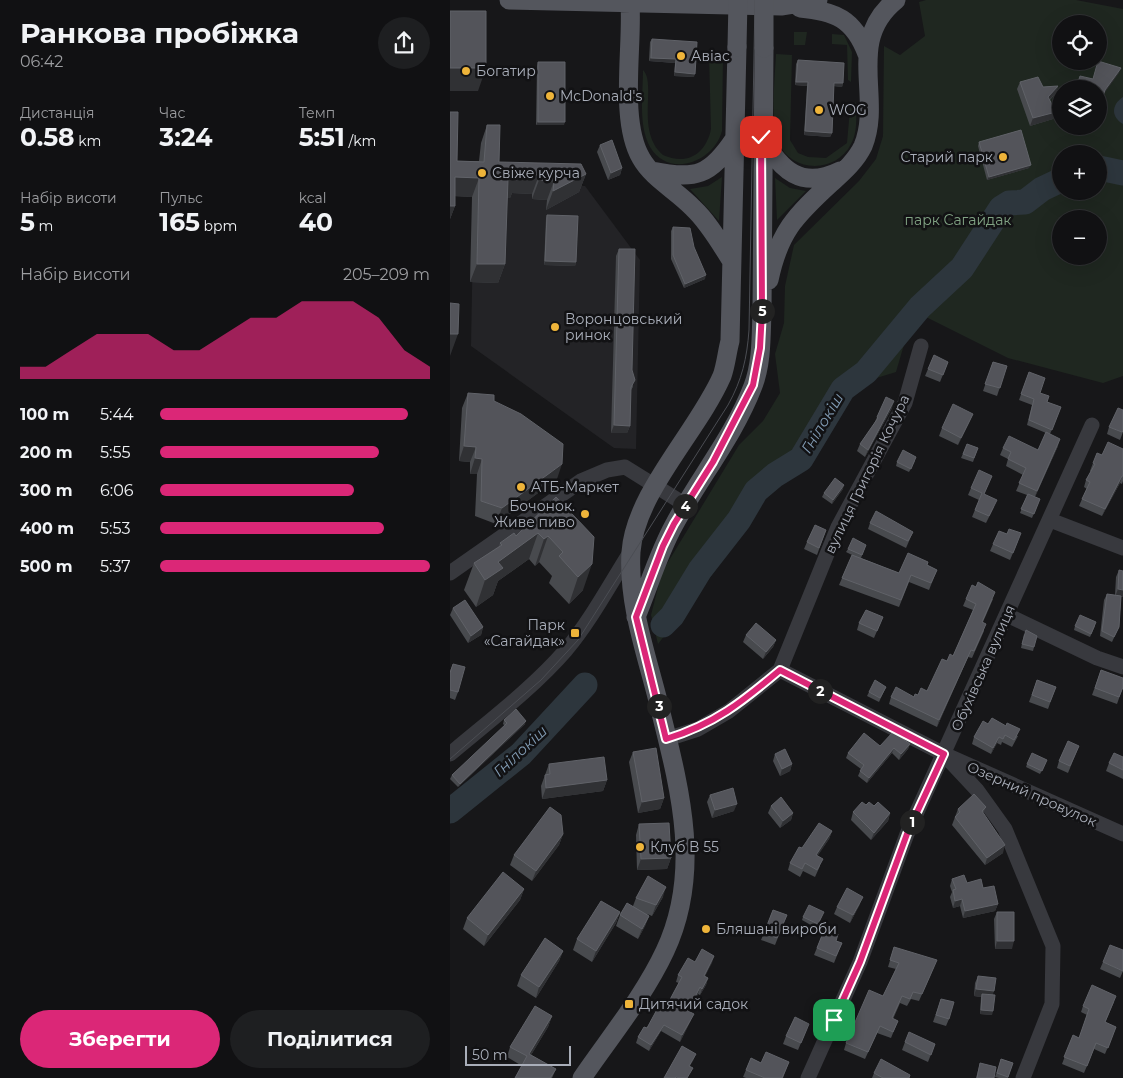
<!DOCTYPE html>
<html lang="uk">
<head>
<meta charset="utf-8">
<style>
	:root { --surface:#111113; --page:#1e1f21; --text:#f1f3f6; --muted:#9c9da0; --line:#303133; --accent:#db2777 }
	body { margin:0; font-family:Montserrat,sans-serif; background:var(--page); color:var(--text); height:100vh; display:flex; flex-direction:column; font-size:19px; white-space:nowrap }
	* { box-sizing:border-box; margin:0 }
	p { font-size:16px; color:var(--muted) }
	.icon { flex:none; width:28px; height:28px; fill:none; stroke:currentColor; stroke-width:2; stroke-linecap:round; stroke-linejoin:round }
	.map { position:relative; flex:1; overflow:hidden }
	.panel { display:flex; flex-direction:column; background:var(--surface); width:450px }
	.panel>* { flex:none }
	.controls { position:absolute; left:602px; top:15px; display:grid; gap:10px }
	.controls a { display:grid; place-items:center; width:55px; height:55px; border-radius:50%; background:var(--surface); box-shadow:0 5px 20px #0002,0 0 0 1px var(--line); font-size:25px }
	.scale { position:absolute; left:15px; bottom:12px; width:106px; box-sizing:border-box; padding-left:5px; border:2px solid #a9aeb9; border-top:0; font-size:14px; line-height:18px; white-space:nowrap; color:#a9aeb9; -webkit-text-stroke:4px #121214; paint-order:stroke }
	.pin { position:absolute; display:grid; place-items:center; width:42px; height:42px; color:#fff; margin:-21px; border-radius:10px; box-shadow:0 2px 8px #0006 }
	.km { position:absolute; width:25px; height:25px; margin:-12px; border-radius:50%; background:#222; color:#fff; font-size:14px; line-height:25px; text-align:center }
	.round { display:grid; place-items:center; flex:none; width:52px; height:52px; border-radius:26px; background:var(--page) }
	.summary { display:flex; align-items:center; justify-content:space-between; height:85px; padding:0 20px }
	h1 { font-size:28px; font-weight:700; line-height:38px }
	.stats { display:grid; grid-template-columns:repeat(3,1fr); gap:8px; height:85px; padding:5px 20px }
	.stats div { display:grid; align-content:center }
	.stats b { font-size:25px; font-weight:700 }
	.stats small { font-size:14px; font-weight:400 }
	.stats p { font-size:14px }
	.chart { height:140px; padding:10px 20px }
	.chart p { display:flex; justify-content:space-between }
	.chart svg { width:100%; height:90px; margin-top:5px; fill:var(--accent); opacity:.7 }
	.action { display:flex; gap:10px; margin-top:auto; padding:10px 20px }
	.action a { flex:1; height:58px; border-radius:30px; background:var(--accent); color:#fff; font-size:20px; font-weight:700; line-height:58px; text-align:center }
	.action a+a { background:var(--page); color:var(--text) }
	ul { padding:0 20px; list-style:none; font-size:16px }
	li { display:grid; grid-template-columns:80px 60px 1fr; align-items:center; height:38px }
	li i { height:12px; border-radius:6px; background:var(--accent) }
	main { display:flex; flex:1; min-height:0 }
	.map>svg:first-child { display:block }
</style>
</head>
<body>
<main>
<section class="panel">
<div class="summary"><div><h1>Ранкова пробіжка</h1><p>06:42</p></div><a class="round"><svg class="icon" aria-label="share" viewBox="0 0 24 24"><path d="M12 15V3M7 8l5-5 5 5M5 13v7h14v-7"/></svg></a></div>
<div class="stats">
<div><p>Дистанція</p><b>0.58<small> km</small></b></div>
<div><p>Час</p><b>3:24</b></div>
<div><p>Темп</p><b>5:51<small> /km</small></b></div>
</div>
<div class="stats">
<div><p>Набір висоти</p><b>5<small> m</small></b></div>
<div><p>Пульс</p><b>165<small> bpm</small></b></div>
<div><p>kcal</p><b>40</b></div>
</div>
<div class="chart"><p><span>Набір висоти</span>205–209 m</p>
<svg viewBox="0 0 160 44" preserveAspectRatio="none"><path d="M0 44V38L10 38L20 30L30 22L40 22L50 22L60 30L70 30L80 22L90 14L100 14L110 6L120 6L130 6L140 14L150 30L160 38V44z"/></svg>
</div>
<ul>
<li><b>100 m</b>5:44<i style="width:92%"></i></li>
<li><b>200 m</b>5:55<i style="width:81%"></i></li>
<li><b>300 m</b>6:06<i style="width:72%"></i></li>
<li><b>400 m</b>5:53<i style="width:83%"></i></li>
<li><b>500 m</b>5:37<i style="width:100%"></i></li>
</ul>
<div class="action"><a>Зберегти</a><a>Поділитися</a></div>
</section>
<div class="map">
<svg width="673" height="1078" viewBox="0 0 673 1078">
	<rect width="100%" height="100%" fill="#171719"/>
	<!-- built -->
	<path fill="#232326" d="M24 182 135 186 190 260 186 449 164 448 21 346Z"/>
	<!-- green -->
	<path fill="#1f2720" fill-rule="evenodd" d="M476 0H626L673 9V376L653 383 558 358 472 315 458 331 446 372 420 380 382 406 348 454 302 503 265 571 208 644 201 615 212 572 289 445 313 421 330 393 325 354 334 323 335 286 344 245 409 181 426 159 433 136 434 46 450 55 475 36 469 2ZM611 24H649V61H611ZM611 89H649V126H611ZM611 154H649V191H611ZM611 219H649V256H611Z
		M344 32H357L355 45H344Z
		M382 34 394 35 402 52 401 82 398 80 397 45 382 44Z
		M273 54 272 131C264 162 219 179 200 147 188 125 193 94 193 70 207 84 185 131 213 155 237 166 256 154 261 129L259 55Z
		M326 54 342 55 340 140 348 153 358 157 376 158 397 143 400 109 406 102C406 115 408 132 401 144 386 174 341 173 328 142 320 124 325 75 326 54Z
		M272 177 269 221 240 189 258 186Z
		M325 178 340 188 356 191 327 220Z"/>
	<!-- water -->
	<path fill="#2d363d" d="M673 97V124C661 117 661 105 673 97Z"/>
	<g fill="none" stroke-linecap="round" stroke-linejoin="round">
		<!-- river -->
		<path stroke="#2d363d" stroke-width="25" d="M649 168 673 173
			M213 625 222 616 250 570 289 520 306 491 325 475 351 459 393 389 416 372 470 307 512 268 551 208 559 203 575 202 592 189 611 180
			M0 811 71 754 135 685"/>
		<!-- minor -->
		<path stroke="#38393e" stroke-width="15" d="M600 520 673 548
			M0 573 131 481 157 470 175 467 236 505
			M557 615 647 658 673 667
			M330 670 494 754 673 834
			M217 739 248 729 279 711 330 670 388 527 455 403 471 346
			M0 754C39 721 82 689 116 650 141 620 160 584 181 551
			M498 759 527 790 555 829 603 946 602 1004 573 1078
			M358 1078 410 962 457 834 642 425"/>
		<!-- major -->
		<path stroke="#54565d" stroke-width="19" d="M59 0 331 6 368 0
			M180 3C183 47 169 120 191 158 202 178 227 191 243 208 259 223 270 243 281 260
			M350 8C385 11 404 19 417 54
			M312 138C331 170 351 190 390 171
			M202 171C246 180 260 176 285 138
			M319 280C329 232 345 216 381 183 392 173 406 161 413 146 433 98 395 41 446 0
			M186 617C199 586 208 554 224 525 249 478 284 436 303 386 312 363 311 335 312 311L314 48
			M132 1078C160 1037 194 996 215 951 254 868 228 782 207 697 195 650 178 602 181 552 185 493 248 431 272 376 276 365 277 352 280 341L287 47"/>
		<!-- tram -->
		<path stroke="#4b4d53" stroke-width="1" d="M0 759 91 680 128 640 278 405C292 380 297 358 299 330L305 0"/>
		<!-- major-bridge -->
		<path stroke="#54565d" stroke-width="19" d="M287 47 288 0
			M314 48V0"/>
	</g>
	<!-- wall -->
	<path fill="#484a4e" d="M202 39 244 77 224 76 225 63 199 61 200 42Z
		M348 60 393 83 392 87 384 86 382 133 380 137 354 135 357 86 345 85 346 64Z
		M88 62 114 125H86L87 66Z
		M570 82 593 87 608 86 606 93 600 100 606 112 603 119 580 126 567 89Z
		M0 112 7 161H29L31 143 37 125 49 162 136 174 129 192 96 210 97 200 82 199V194L62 193 60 198H57L55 264 48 283 20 282 22 197 5 196V206L0 219Z
		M529 142 579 168 537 180 528 146Z
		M150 145 172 168 170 175 158 180 147 152Z
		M97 215 126 262 125 266 94 265 96 218Z
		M223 227 255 279 234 288 221 259V231Z
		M169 249 182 370 183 387 181 390 180 426 177 433H161L166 256Z
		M498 362 490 382 475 376 478 369Z
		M543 362 557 366 547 396 533 391Z
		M579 372 590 393 597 402 611 407 600 434 608 446 585 497 590 499 582 518 570 513 577 495 566 491 573 475 556 466 558 459 550 455 553 448 588 450 596 433 577 425 582 405 569 400Z
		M18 393 44 401 107 479 46 524 25 516 27 474H20V462L9 461 12 408Z
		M442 408 415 457 407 451 410 444 424 424 427 417Z
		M523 414 508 445 489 436 492 428Z
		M659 427 673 432 670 440 657 434Z
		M517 444 528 448 523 462 511 458Z
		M673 449V481L672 484 670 483 652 516 629 506 632 499 637 489 634 487 636 480 641 471H640L643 463 652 455Z
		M465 461 459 472 446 466 447 462Z
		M542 476 534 494 544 507 536 523 522 517 529 500 518 495 521 488Z
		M393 489 382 504 372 497 374 493Z
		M106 497 133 590 119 604 99 583 102 576 89 562 85 566 79 559 48 581 43 595 26 607 14 590 24 563 49 546 50 543 66 536Z
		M420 523 463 532 456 548 418 529Z
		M376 530 367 555 354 549 357 542Z
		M557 534 568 541 560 560 540 551 543 544Z
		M416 545 411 558 449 573 477 565 487 570 479 590 459 582 449 607 389 585 402 555 396 552 398 549Z
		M669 570 671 597 669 627 662 642 650 636 654 600 657 594 665 595 666 577Z
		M516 599H543L533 622 534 631 522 658 518 657 487 727 439 704 441 697H464L477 691 497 661 503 656 523 610 513 606Z
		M3 608 33 627 31 635 18 643 0 615Z
		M433 617 424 638 407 630 409 623Z
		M625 626H645L640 637 624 630Z
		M574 634 584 647 583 651 571 648Z
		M296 635 326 640 323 647 313 659 293 642Z
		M3 664 8 692 5 700 0 698V671Z
		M651 670 673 687 667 704 642 695Z
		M587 680 606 687 598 709 579 702Z
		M436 687 429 702 417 696 419 692Z
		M54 720 75 724 8 787 0 779 2 775 55 726 53 724Z
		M538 724 568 736 562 747 552 742 551 745 547 743 541 754 522 744 524 737Z
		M460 744 458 749 449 760 442 753 417 783 408 776 411 769 396 758 398 753 430 746Z
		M629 746 618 773 607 768 609 761Z
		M183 752 214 798 210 809 188 813 179 762Z
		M325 754 342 764 340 771 330 776 323 761Z
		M673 757V779L656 771 659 763Z
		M99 764 157 780 153 791 92 799 91 786Z
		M577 764H595L590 774 576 767Z
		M260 795 284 811 262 818 257 802Z
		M416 805 424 806 440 813 438 821 421 840 401 820 403 812Z
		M321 806 343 813 341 820 330 828 318 813Z
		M536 807 533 813 553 853 535 865 502 825 508 809Z
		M189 824 221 858 217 869 187 870 186 835Z
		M382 831 379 839 367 856 370 866 365 877 353 871 350 877 338 870 340 863 352 848Z
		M113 834 109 845 82 881 60 865 64 855Z
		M502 879 533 888 548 904 545 911 513 918 510 906 503 908 500 897 502 892 500 886Z
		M74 889 70 900 34 946 13 929 17 918Z
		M213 897 202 916 197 914 199 916 195 926 188 939 166 926 170 915 183 906 186 898Z
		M410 904 400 923 384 914 387 907Z
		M323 910 337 915 325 945 311 940Z
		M170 912 166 923 142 962 123 950 127 939Z
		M547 912 562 949H545L544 919Z
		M372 916 366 928 352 920 353 917Z
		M375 928 386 941 392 943 384 963 364 955Z
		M444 947 484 967 469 1001 461 999 457 1006 450 1003 443 1019 448 1021 441 1038 427 1033 415 1059 394 1050 396 1043 433 996 446 969 438 967Z
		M113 951 109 961 86 998 67 986 71 975Z
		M264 956 255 976 258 978 256 985 250 995 248 994 239 1011 241 1020 230 1042 211 1031 199 1051 186 1043 188 1037 216 1007 229 983 226 982 228 975 245 962Z
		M653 962 673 971 670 978 650 969Z
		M528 976 543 995 542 1015 530 1014 531 997 524 996 525 983Z
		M491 999 499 1019 496 1026 483 1022Z
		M664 1002 655 1023 666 1027 655 1054 644 1049 634 1073 612 1064 623 1035 629 1038 637 1015 631 1012 633 1006Z
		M102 1016 98 1027 81 1055 106 1069 102 1078H65L72 1066 57 1057 60 1047Z
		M356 1031 348 1050 333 1044 336 1036Z
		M455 1042 485 1044 478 1062 452 1050Z
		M301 1058 311 1063 339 1062 333 1078H296L293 1077Z
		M551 1059 563 1063 558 1078H549L545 1077Z
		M530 1063 544 1078H526Z
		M424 1073 459 1078H422Z"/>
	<!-- shaded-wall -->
	<path fill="#303134" d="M201 58 226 59 225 63 199 61Z
		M0 68H36L28 91H0Z
		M671 68 669 73 653 95 655 90Z
		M225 72 245 74 244 77 224 76Z
		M346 82H358L357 86 345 85Z
		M384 83H393L392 87 383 86Z
		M608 86 606 93 595 104 598 97Z
		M649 99H652L650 104H649Z
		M606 112 603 119 580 126 583 118Z
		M88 122H115L114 125H86Z
		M355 131 382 133 380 137 354 135Z
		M581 165 579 168 537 180 539 177Z
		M172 168 170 175 158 180 161 173Z
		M67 174 89 175 82 194 62 193 60 198H51L58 179Z
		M136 174 129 192 96 210 103 191Z
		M5 177 29 178 22 197 0 196Z
		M89 180 104 181 97 200 82 199Z
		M0 206H5L0 219Z
		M95 261 126 262 125 266 94 265Z
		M27 264H55L48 283 20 282Z
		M256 275 255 279 234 288 235 284Z
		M0 334H8L0 356Z
		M444 401 442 408 415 457 418 450Z
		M523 414 520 421 508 445 511 438Z
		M164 425 180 426 177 433H161Z
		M610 439 608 446 584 499 587 491Z
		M14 446 26 447 20 462 9 461Z
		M25 458 32 459 27 474H20Z
		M112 464 107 479 46 524 52 508Z
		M672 476 670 483 652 516 655 509Z
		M394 485 393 489 382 504 383 500Z
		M88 533 79 559 48 581 43 595 26 607 35 580 48 562Z
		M98 536 89 562 85 566 94 539Z
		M142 564 133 590 119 604 128 577Z
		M668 589 673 590V597H665Z
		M33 627 31 635 18 643 21 636Z
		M326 640 323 647 313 659 316 652Z
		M521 650 518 657 487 727 489 720Z
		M76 721 75 724 8 787 10 784Z
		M549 737 547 743 541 754 543 748Z
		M460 744 458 749 449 760 451 754Z
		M444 748 442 753 417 783 419 778Z
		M342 764 340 771 330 776 332 769Z
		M157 780 153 791 92 799 96 788Z
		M214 798 210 809 188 813 192 802Z
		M287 804 284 811 262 818 265 810Z
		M343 813 341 820 330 828 333 821Z
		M440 813 438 821 421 840 424 833Z
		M382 831 379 839 363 863 366 855Z
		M113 834 109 845 82 881 86 871Z
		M555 845 553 853 535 865 537 858Z
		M221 858 217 869 187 870 191 859Z
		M216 887 213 897 202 916 206 905Z
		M74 889 70 900 34 946 38 935Z
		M413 897 410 904 400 923 403 915Z
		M512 899 510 906 503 908 505 901Z
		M548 904 545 911 513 918 515 911Z
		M170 912 166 923 142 962 146 951Z
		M199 916 195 926 188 939 192 929Z
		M547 941H564L562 949H545Z
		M113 951 109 961 86 998 89 987Z
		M264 956 262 963 252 982 254 976Z
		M258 978 256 985 250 995 252 989Z
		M250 987 248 994 235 1017Z
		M526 989 544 991 542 998 532 994 531 997 524 996Z
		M531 1010 543 1011 542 1015 530 1014Z
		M244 1014 230 1042 232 1035Z
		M102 1016 98 1027 75 1065 79 1054Z
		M214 1025 211 1031 199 1051 201 1045Z
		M246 1054 243 1061 236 1073 239 1066Z"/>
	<!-- building -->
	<path fill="#53545a" stroke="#606268" d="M0 11H36V68H0Z
		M202 39 247 42 245 74 225 72 226 59 201 58Z
		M348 60 394 63 393 83H384L382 133 355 131 358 82H346Z
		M648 61 671 68 655 90 652 99H649V89H626L630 76 643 79Z
		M88 62H115V122H88Z
		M588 77 593 87 608 86 598 97 606 112 583 118 570 82Z
		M0 112H8L7 161 34 162 37 125H50L49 162 131 164 136 174 103 191 104 181 89 180V175L67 174V180L58 179 55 264H27L29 178 5 177V206H0Z
		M571 130 581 165 539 177 529 142Z
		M162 140 172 168 161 173 150 145Z
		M97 215 128 216 126 262 95 261Z
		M223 227 240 228 244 247 256 275 235 284 223 255Z
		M169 249H185L182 370 185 380 181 387 180 426 164 425Z
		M0 303 9 304 8 334H0Z
		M484 355 498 362 493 375 478 369Z
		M543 362 557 366 550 388 535 384Z
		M579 372 595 378 590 393 599 396 597 402 611 407 602 430 579 420 584 399 571 394Z
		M18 393 44 395V401L71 414 113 444 112 464 52 508 31 501 32 459 25 458 26 447 14 446Z
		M436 397 444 401 418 450 410 444 428 418 427 417Z
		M503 404 523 414 511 438 492 428Z
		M668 408 673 410V431L672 432 659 427Z
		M596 432 610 439 587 491 569 483 576 468 558 459 561 452 553 448 559 436 588 450Z
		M658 442 673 449V476H672L655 509 632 499 640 482 636 480 645 464 643 463 647 453 652 455Z
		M517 444 528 448 524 458 513 454Z
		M453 450 466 457 461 469 447 462Z
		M529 470 542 476 534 494 547 500 539 516 525 510 532 493 521 488Z
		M385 478 394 485 383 500 374 493Z
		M578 494 590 499 584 514 571 509Z
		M106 497 144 537 142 564 128 577 109 556 113 552 98 536 94 539 88 533 48 562 53 568 35 580 24 563 52 545 50 543 64 533 66 536Z
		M426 511 463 532 458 541 420 523Z
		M365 525 376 530 369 548 357 542Z
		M559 529 571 533 563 553 543 544 549 531 557 534Z
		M403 538 416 545 412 555 398 549Z
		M458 553 478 562 477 565 487 570 481 583 461 575 451 600 392 578 402 555 449 573Z
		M669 570 673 571V590L668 589Z
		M528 582 545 592 532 622 536 624 524 651 521 650 489 720 441 697 446 687 464 697 465 694 468 695 471 688 477 691 492 659 497 661 500 654 503 656 526 604 516 599 522 585 526 587Z
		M657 594 671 596 669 627 664 637 652 631Z
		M15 600 33 627 21 636 3 608Z
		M416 610 433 617 427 631 409 623Z
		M630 615 646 622 641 634 625 626Z
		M306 623 326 640 316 652 296 635Z
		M576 630 587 636 584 647 572 644Z
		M3 664 15 667 8 692 0 690V673Z
		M651 670 673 678V687L669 697 645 688Z
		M425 680 436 687 430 698 419 692Z
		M587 680 606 687 600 702 582 695Z
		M66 709 76 721 10 784 2 775 57 723 54 720Z
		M542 718 556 726 557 723 570 729 564 740 555 735 553 739 549 737 543 748 524 737 533 721 538 724Z
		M443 732 460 744 451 754 444 748 419 778 410 771 414 765 398 753 414 733 430 746Z
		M618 741 629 746 620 766 609 761Z
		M206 748 214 798 192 802 183 752Z
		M335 749 342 764 332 769 325 754Z
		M582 753 597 760 592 771 577 764Z
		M664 753 673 757V770L659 763Z
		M154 757 157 780 96 788 95 775 100 774 99 764Z
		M283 788 287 804 265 810 260 795Z
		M524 794 536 807 532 811 555 845 537 858 505 817 510 812 508 809Z
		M331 797 343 813 333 821 321 806Z
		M412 802 416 805 419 802 424 806 428 802 440 813 424 833 403 812Z
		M100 807 111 815 113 834 86 871 64 855Z
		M219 823 221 858 191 859 189 824Z
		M369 823 382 831 366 855 373 859 367 870 355 863 352 869 340 863 349 847 352 848Z
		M53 872 74 889 38 935 17 918Z
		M514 875 517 883 531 879 533 888 544 886 548 904 515 911 512 899 505 901 503 890 506 889 502 879Z
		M198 876 216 887 206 905 186 898Z
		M397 888 413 897 403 915 387 907Z
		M151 901 170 912 146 951 127 939Z
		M177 903 199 916 192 929 170 915Z
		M359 905 374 912 368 924 353 917Z
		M323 910 337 915 327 938 314 933Z
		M547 912H564V941H547Z
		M375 928 388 934 386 941 392 943 386 956 367 948Z
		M95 938 113 951 89 987 71 975Z
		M660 945 673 950V971L653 962Z
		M444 947 487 960 472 994 463 992 460 999 452 996 442 1018 448 1021 443 1032 430 1026 418 1052 396 1043 419 990 433 996 449 963 440 960Z
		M252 949 264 956 254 976 258 978 252 989 250 987 238 1011 244 1014 232 1035 214 1025 201 1045 188 1037 194 1027 197 1028 210 1004 216 1007 232 977 228 975 238 958 245 962Z
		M528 976 546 978 544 991 526 989Z
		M642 985 666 996 655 1022 666 1027 658 1048 646 1043 637 1066 614 1057 623 1035 629 1038 639 1009 633 1006Z
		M532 994 545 995 543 1011 531 1010Z
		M491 999 504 1002 499 1019 486 1015Z
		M85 1006 102 1016 79 1054 106 1069 100 1078H65L77 1056 60 1047Z
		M345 1017 359 1024 351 1043 336 1036Z
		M459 1032 485 1044 481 1055 455 1042Z
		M232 1046 246 1054 239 1066 243 1068 237 1078H228L226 1077 225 1078H214Z
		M316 1052 339 1062 332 1078H315L296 1070 301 1058 311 1063Z
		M431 1059 460 1075 459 1078H433L424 1073Z
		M551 1059 563 1063 558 1077 547 1073Z
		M530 1063 546 1067 544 1078H527Z"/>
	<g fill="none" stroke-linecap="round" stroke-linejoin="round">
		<!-- route casing -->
		<g stroke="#fff" stroke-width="10">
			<path id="route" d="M311 137 312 311 310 348 303 385 263 462 224 524 213 546 186 617 216 739C265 724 292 702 330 670L494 754 457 834 410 962 384 1020"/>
		</g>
		<!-- route -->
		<use href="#route" stroke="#db2777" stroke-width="6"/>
	</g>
	<!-- markers -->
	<g fill="#eeb43a" stroke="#121214" stroke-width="2">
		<circle cx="231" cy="56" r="5"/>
		<circle cx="16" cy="71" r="5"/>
		<circle cx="100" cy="96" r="5"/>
		<circle cx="369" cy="110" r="5"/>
		<circle cx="553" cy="157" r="5"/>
		<circle cx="32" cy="173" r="5"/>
		<circle cx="105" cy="327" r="5"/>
		<circle cx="71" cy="487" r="5"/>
		<circle cx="135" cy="514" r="5"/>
		<rect x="120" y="628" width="10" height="10" rx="2.5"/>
		<circle cx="190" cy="847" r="5"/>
		<circle cx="256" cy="929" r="5"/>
		<rect x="174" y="999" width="10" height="10" rx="2.5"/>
	</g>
	<g text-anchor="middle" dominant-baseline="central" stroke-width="5" stroke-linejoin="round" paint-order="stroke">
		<!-- poi labels -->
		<g font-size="14" fill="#a9aeb9" stroke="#121214" text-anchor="start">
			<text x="241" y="56">Авіас</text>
			<text x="26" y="71">Богатир</text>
			<text x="110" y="96">McDonald's</text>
			<text x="379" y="110">WOG</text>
			<text x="543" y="157" text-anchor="end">Старий парк</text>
			<text x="42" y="173">Свіже курча</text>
			<text x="115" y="319">Воронцовський<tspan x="115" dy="16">ринок</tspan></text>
			<text x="81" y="487">АТБ-Маркет</text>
			<text x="125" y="506" text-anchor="end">Бочонок.<tspan x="125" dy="16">Живе пиво</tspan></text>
			<text x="115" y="625" text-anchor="end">Парк<tspan x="115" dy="16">«Сагайдак»</tspan></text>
			<text x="200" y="847">Клуб В 55</text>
			<text x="266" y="929">Бляшані вироби</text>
			<text x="189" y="1004">Дитячий садок</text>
		</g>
		<!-- park labels -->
		<g font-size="14" fill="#81a384" stroke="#121214">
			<text x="508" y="220">парк Сагайдак</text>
		</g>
		<!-- street labels -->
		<g font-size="14" fill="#a9aeb9" stroke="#121214">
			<text transform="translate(417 474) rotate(-64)">вулиця Григорія Кочура</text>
			<text transform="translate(533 668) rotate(-66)">Обухівська вулиця</text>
			<text transform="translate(582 794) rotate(24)">Озерний провулок</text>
		</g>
		<!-- water labels -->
		<g font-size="15" font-style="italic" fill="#819bb3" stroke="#121214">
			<text transform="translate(372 423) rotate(-59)">Гнілокіш</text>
			<text transform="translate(70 751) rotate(-43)">Гнілокіш</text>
		</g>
	</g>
</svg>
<div class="controls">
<a><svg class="icon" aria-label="locate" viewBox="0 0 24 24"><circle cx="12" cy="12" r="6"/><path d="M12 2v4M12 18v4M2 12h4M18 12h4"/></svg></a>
<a><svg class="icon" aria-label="layers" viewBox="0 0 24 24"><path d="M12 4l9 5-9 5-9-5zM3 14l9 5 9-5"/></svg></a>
<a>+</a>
<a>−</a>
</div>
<div class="scale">50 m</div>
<div class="pin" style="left:384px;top:1020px;background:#1e9e55"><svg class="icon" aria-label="arrive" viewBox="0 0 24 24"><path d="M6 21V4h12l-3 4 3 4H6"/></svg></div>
<div class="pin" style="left:311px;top:137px;background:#d93025"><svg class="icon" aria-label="check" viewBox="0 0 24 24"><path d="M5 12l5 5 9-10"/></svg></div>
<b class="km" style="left:462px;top:822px">1</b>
<b class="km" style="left:370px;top:691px">2</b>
<b class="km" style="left:209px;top:706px">3</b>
<b class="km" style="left:235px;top:506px">4</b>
<b class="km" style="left:312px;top:311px">5</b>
</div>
</main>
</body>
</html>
